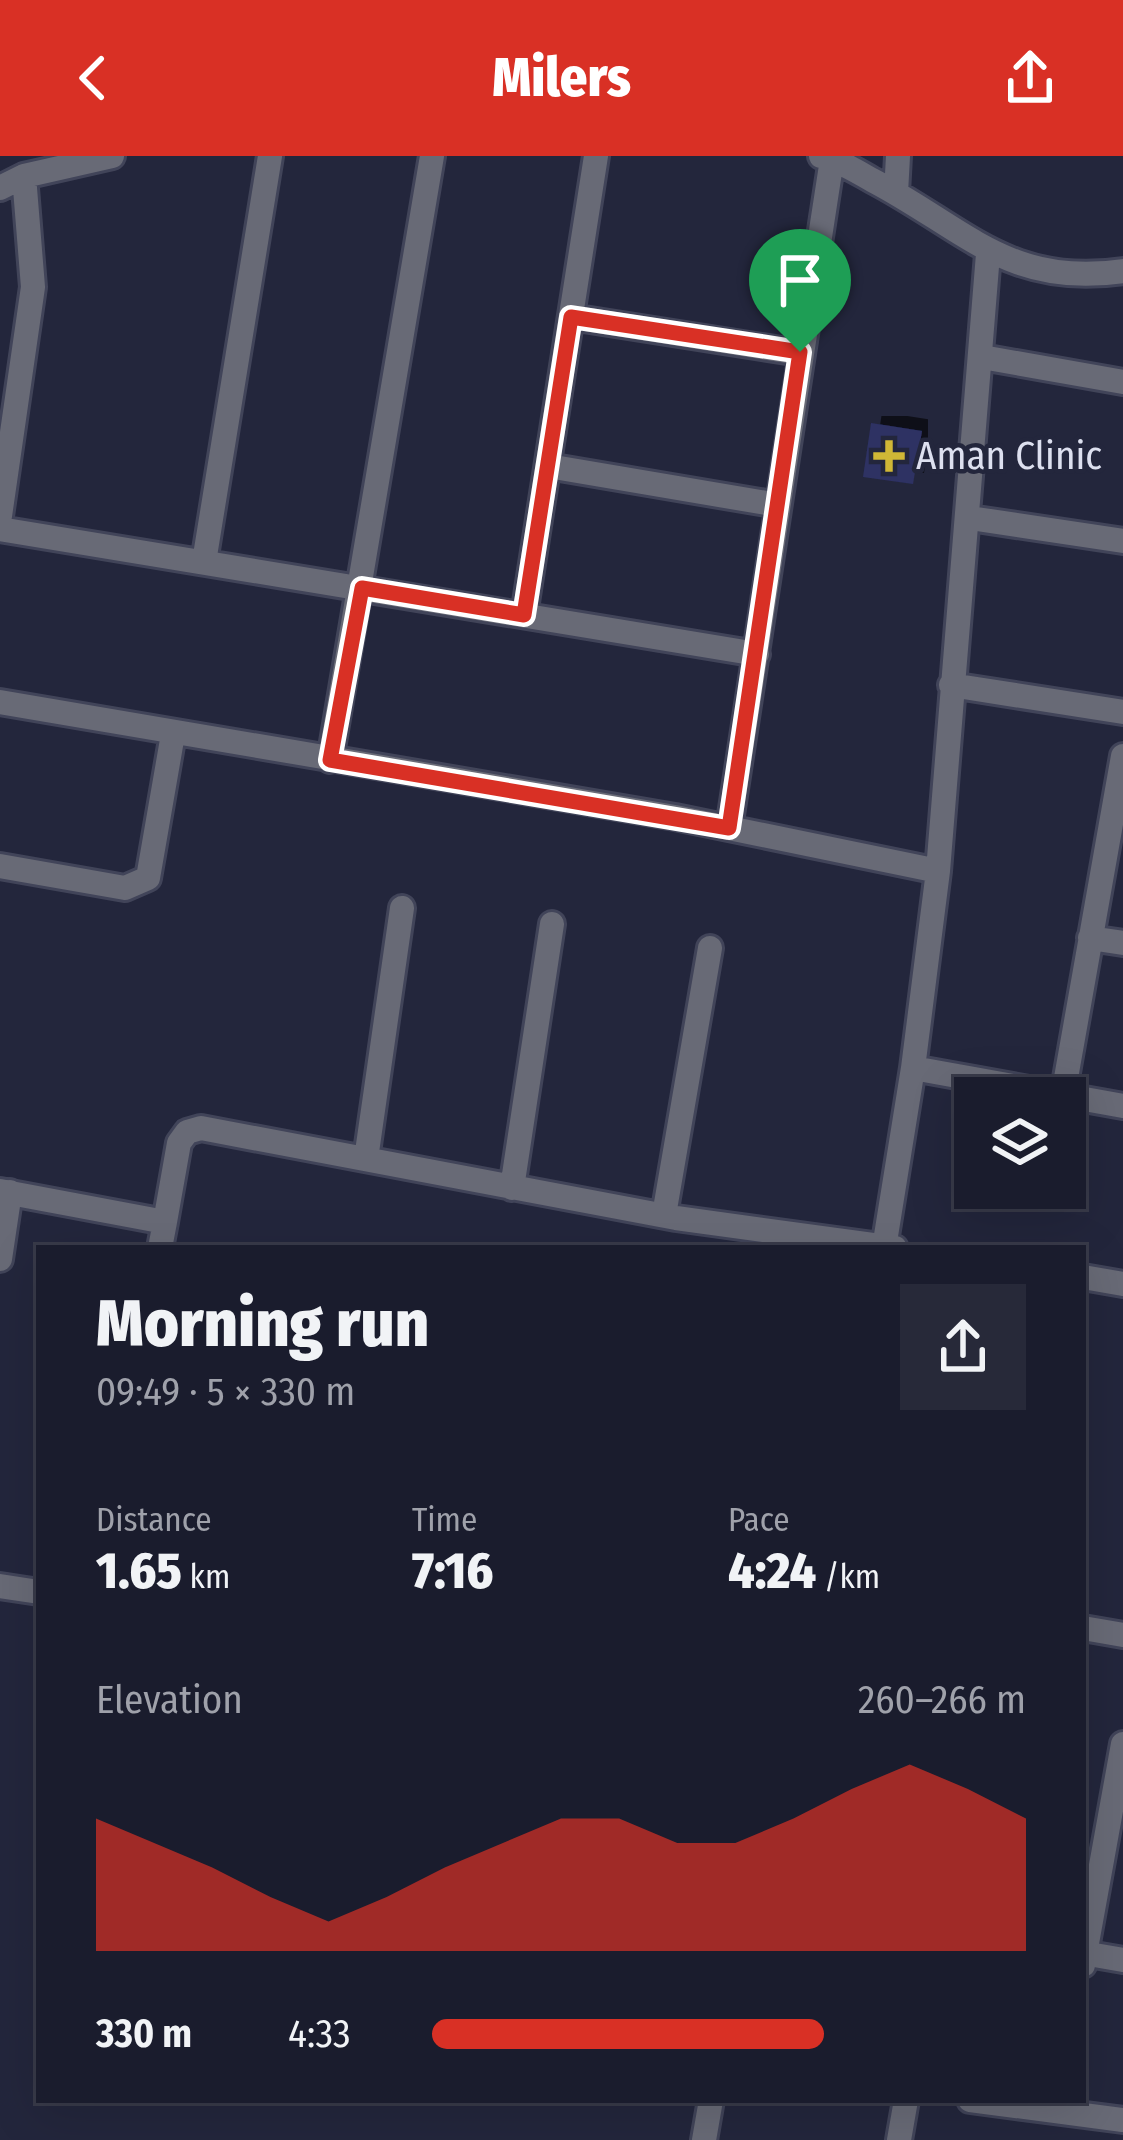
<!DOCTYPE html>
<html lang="en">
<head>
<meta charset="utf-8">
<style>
	:root { --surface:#1a1c2d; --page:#272939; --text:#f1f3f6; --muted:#9fa1aa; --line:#383a49; --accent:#d93025 }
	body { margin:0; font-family:"Fira Sans Condensed",sans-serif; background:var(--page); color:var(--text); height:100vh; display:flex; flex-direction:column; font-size:45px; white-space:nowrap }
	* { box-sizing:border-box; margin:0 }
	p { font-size:39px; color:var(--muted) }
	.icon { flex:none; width:66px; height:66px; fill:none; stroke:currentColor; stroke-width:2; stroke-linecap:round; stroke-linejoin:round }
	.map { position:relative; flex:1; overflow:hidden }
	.side { position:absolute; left:36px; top:1089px; width:1050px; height:858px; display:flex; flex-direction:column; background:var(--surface); border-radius:0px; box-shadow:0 12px 48px #0002,0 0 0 3px var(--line) }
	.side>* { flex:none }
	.tools { position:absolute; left:954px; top:921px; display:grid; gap:24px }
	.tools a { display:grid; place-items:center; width:132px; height:132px; border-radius:0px; background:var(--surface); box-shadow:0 12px 48px #0002,0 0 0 3px var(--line); font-size:60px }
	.pin { position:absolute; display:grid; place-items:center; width:102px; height:102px; color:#fff; margin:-123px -51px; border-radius:50% 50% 50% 0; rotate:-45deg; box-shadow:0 0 12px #0007 }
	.pin .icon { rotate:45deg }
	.round { display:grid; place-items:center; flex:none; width:126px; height:126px; border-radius:0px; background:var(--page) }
	.overview { display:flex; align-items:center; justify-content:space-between; height:204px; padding:0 60px }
	h1 { font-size:66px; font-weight:800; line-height:90px }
	.stats { display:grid; grid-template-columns:repeat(3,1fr); gap:18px; height:204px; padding:12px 60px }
	.stats div { display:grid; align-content:center }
	.stats b { font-size:51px; font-weight:800 }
	.stats small { font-size:33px; font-weight:400 }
	.stats p { font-size:33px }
	.chart { height:336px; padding:24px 60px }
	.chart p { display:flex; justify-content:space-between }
	.chart svg { width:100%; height:216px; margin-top:12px; fill:var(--accent); opacity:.7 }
	ul { padding:0 60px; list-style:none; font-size:39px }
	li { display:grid; grid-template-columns:192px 144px 1fr; align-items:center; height:90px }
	li i { height:30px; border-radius:15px; background:var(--accent) }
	header { display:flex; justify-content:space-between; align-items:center; height:156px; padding:0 60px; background:var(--accent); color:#fff; font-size:54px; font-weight:800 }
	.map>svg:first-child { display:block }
</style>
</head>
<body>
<header><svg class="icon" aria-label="back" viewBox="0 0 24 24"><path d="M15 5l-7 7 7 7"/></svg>Milers<svg class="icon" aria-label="share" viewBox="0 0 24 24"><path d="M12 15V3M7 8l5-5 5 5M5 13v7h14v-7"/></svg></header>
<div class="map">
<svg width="1123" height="1984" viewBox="0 0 1123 1984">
	<defs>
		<filter id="shadow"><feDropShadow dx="11" dy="-11" stdDeviation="0" flood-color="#0009"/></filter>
	</defs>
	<rect width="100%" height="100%" fill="#23263c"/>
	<!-- building -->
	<path fill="#2d3164" filter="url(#shadow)" d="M871 267 922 275 913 328 863 321Z"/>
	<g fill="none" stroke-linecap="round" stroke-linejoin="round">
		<!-- street casing -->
		<g stroke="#414459" stroke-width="30">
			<path id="street" d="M821 0C839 4 856 15 872 24 964 72 1009 132 1123 115
				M0 32 24 20 112 0
				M896 37 898 0
				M988 98 938 715 913 912 1123 950
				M571 161 800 197
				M982 201 1123 226
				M548 310 778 349
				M0 360 33 131 24 20
				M970 362 1123 385
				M0 373 757 498
				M204 406 270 0
				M524 459 596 0
				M951 529 1123 556
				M0 546 675 661 938 715
				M330 604 432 0
				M729 672 832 3
				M0 710 125 732 148 722 173 578
				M1090 782 1123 787
				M1063 939 1123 600
				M366 1003 402 752
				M512 1032 552 768
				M0 1035 165 1066 179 987 187 976 201 972 676 1062 895 1092
				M664 1059 710 792
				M160 1092 165 1066
				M884 1092 913 912
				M0 1103 10 1036
				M1083 1121 1123 1128
				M0 1430 39 1436
				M1083 1472 1123 1479
				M1083 1797 1123 1804
				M1083 1809 1123 1588
				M970 1944 1123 1964
				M704 1984 711 1944
				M899 1984 906 1944"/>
		</g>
		<!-- street -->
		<use href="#street" stroke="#686a76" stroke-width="24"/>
	</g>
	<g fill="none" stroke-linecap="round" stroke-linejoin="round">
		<!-- route casing -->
		<g stroke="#fff" stroke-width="24">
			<path id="route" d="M571 161 800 196 729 672 330 604 362 432 524 459Z"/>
		</g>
		<!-- route -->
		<use href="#route" stroke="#d93025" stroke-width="15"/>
	</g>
	<!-- markers -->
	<path fill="#d0b736" stroke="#23263c" stroke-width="4.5" d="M883 282h12v12h12v12h-12v12h-12v-12h-12v-12h12z"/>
	<g text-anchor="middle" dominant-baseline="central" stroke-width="9" stroke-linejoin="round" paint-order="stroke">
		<!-- poi labels -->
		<g font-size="39" fill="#dde0ef" stroke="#23263c" text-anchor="start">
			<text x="916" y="300">Aman Clinic</text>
		</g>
	</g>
</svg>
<div class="tools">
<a><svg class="icon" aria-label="layers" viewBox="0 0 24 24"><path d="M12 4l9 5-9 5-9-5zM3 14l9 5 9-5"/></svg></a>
</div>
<div class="pin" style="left:800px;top:196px;background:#1e9e55"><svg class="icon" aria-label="arrive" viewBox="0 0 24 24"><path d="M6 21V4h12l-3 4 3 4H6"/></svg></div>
<section class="side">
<div class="overview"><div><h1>Morning run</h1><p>09:49 · 5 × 330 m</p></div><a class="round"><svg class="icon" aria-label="share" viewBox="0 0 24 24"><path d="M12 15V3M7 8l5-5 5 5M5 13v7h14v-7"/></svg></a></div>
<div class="stats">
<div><p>Distance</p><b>1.65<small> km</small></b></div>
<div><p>Time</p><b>7:16</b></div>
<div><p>Pace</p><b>4:24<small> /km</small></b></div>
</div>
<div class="chart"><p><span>Elevation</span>260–266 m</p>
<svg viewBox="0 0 160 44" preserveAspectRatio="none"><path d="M0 44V17L10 22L20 27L30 33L40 38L50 33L60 27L70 22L80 17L90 17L100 22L110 22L120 17L130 11L140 6L150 11L160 17V44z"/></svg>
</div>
<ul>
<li><b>330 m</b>4:33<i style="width:66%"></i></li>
</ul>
</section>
</div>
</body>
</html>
